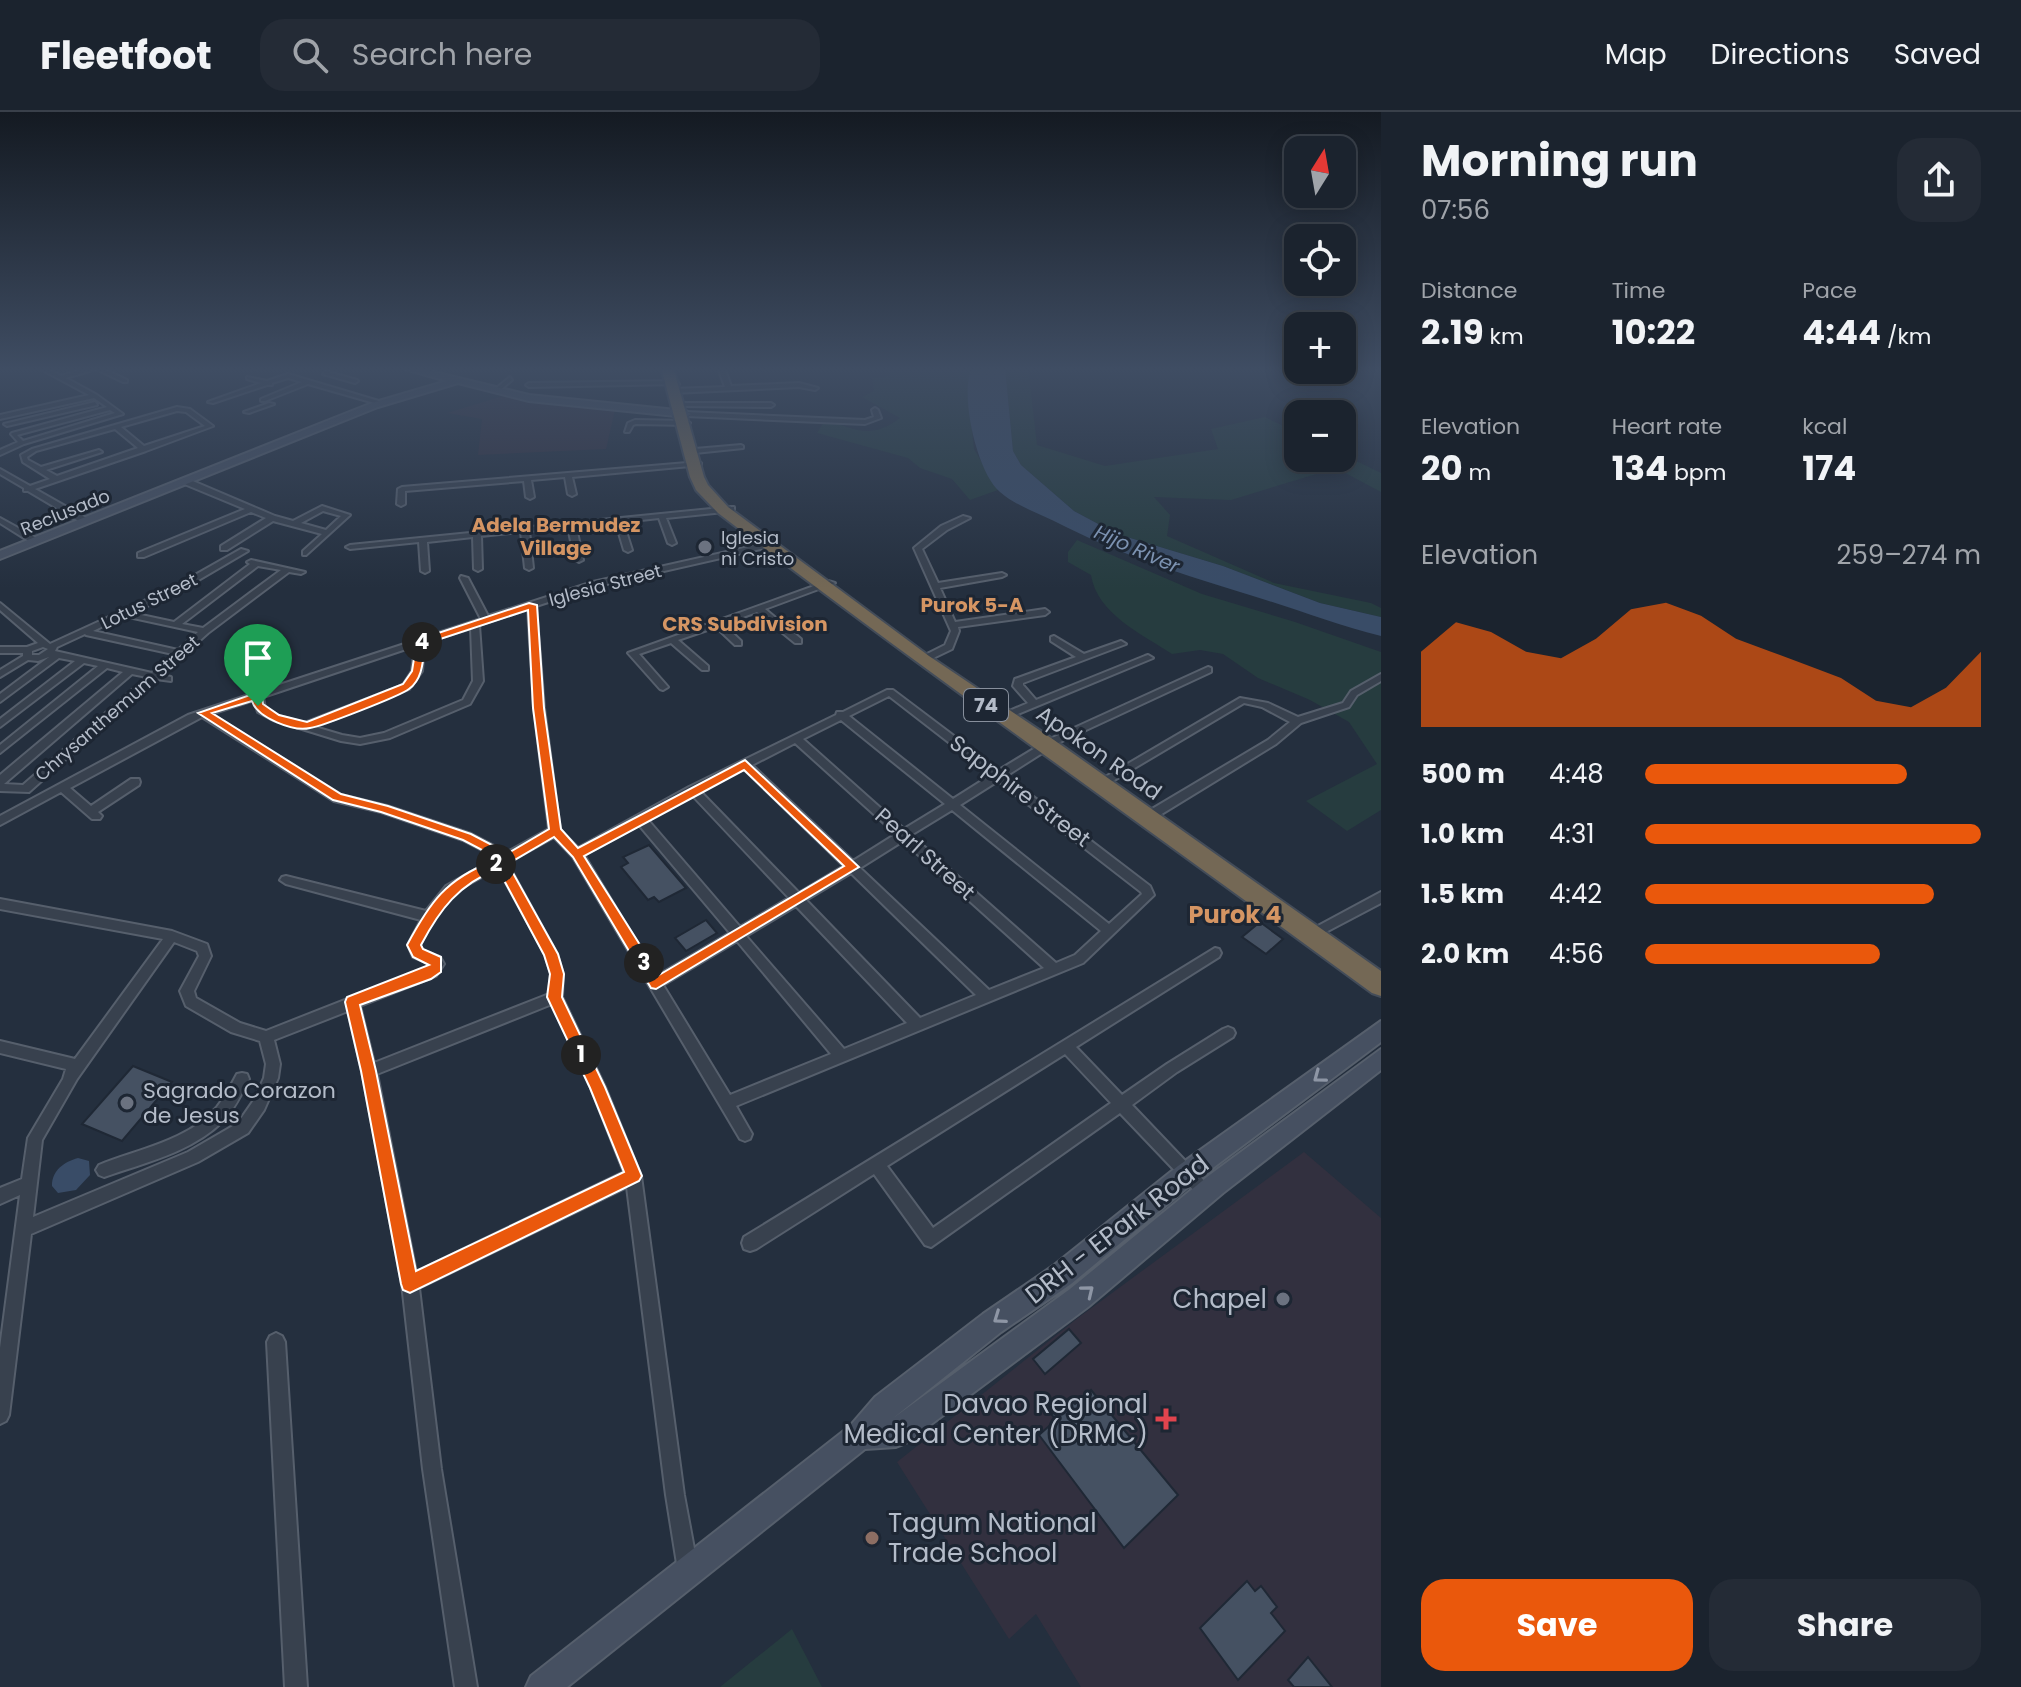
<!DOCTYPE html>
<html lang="en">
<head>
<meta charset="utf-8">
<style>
	:root { --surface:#1b232e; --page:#242b36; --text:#f1f3f6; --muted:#a0a4aa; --line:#39404a; --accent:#ea580c }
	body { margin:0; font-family:Poppins,sans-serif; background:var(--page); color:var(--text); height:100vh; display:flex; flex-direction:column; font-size:30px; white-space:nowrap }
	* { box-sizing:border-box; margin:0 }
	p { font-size:26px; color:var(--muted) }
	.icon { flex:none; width:44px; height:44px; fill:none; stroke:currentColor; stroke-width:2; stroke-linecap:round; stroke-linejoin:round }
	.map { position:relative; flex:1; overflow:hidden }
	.side { display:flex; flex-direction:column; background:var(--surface); width:640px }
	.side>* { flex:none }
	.needle { width:52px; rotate:11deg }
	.tools { position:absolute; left:1284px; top:24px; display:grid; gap:16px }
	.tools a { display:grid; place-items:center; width:72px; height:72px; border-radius:16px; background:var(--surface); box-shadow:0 4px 20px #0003,0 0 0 2px var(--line); font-size:40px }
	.pin { position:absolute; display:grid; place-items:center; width:68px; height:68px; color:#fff; margin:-82px -34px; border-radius:50% 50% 50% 0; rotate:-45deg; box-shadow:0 0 8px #0007 }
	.pin .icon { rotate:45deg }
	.km { position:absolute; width:40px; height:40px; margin:-20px; border-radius:50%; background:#222; color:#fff; font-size:22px; line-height:40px; text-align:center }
	.round { display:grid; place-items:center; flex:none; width:84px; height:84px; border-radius:24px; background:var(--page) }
	.head { display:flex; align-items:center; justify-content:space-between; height:136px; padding:0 40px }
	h1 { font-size:44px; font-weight:700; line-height:60px }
	.stats { display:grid; grid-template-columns:repeat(3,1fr); gap:12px; height:136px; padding:8px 40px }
	.stats div { display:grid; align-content:center }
	.stats b { font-size:34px; font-weight:700 }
	.stats small { font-size:22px; font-weight:400 }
	.stats p { font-size:22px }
	.chart { height:224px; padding:16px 40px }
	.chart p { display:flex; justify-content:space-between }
	.chart svg { width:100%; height:144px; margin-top:8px; fill:var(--accent); opacity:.7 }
	.cta { display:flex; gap:16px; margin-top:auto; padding:16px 40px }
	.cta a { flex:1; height:92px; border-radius:24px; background:var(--accent); color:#fff; font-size:32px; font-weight:700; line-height:92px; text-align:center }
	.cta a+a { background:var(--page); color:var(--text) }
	ul { padding:0 40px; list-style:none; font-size:26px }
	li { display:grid; grid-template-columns:128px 96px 1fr; align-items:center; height:60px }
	li i { height:20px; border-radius:10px; background:var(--accent) }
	header { display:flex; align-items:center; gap:48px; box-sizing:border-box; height:112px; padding:0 40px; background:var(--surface); border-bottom:2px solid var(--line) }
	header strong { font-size:38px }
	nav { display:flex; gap:44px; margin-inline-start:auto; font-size:28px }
	.search { width:560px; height:72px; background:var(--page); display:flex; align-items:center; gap:20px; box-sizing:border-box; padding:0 28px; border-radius:24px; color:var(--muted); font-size:30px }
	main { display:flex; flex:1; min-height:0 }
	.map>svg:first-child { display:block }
</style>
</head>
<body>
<header>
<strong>Fleetfoot</strong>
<div class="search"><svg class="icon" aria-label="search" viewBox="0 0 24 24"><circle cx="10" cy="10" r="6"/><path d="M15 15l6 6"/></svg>Search here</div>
<nav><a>Map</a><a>Directions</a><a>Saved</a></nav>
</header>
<main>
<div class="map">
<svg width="1381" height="1575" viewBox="0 0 1381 1575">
	<rect width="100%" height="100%" fill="#242f3e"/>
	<!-- medical -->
	<path fill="#32303f" d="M506 283 615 298 606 337 478 343 482 307 447 301Z
		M1304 1040 1381 1106V1575H1081L1036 1502 1009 1527 897 1350 1078 1206Z"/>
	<!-- green -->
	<path fill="#263c3f" d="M882 255H972L968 282 974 337 998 378 970 388 952 367 920 356 908 346 817 321 826 307C857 319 872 327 900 306L862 285 874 279 872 266 890 264Z
		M1005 255H1028L1037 333 1105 354 1218 337 1211 317 1265 305 1298 321V346H1342V342L1381 361V380L1336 356 1231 388 1154 385 1170 403 1167 424 1274 471 1371 491 1381 496V505L1320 491 1223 454 1117 422 1074 399 1021 353 1013 339Z
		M1077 428 1202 482 1295 510 1381 540V698L1347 719 1306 689 1377 652 1349 610 1310 588 1258 566 1223 542 1200 538 1172 542C1142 522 1097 502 1091 463L1068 450V440Z
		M792 1517 822 1575H720Z"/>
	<!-- water -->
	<path fill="#394c67" d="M972 255H1005L1013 339 1021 353 1074 399 1117 422 1223 454 1320 491 1381 505V524C1337 513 1296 497 1253 484 1184 463 1118 442 1054 409 1036 400 1016 394 1000 380 977 361 959 282 972 255Z
		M78 1046 89 1049 90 1063 76 1078 58 1081 52 1074C52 1058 64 1050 78 1046Z"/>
	<!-- building -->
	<path fill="#455162" stroke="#1f2835" stroke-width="2" d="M649 733 686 776 659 790 654 785 648 788 621 755 628 751 623 745Z
		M706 808 717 821 686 839 675 826Z
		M1260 810 1283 827 1266 842 1242 825Z
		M133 954 172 970 122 1029 82 1012Z
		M1069 1217 1081 1231 1045 1262 1033 1247Z
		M1091 1278 1178 1383 1124 1436 1039 1323 1056 1308 1052 1303 1057 1289 1070 1287 1075 1292Z
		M1247 1469 1255 1479 1261 1474 1277 1495 1271 1501 1285 1519 1238 1568 1200 1516Z
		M1308 1545 1332 1575H1294L1288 1568Z"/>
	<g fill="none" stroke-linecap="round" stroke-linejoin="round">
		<!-- street casing -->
		<g stroke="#565f6c" stroke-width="4">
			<path id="street" d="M37 255H45L61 264C96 253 94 252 127 268V270H123L96 257 66 266 97 283 123 302 24 332 0 343V338L18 330 11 322 12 321 107 295 94 286 0 307V303L89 283ZM110 298 115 301 23 329 17 323Z
				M429 255H436L428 262H424V260Z
				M718 255H724L731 274 799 271 818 276 815 278 799 275 673 281 670 279 673 277 725 275Z
				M325 259 357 268 358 269 355 271 323 262Z
				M288 262 382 290 383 291 378 292 308 272 265 289H261V287L302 270 288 266 272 271V273H267L213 291 208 290 261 271 247 267V265L267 269Z
				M510 265 512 268 498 280H494V278Z
				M677 269 679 272 529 275 526 273 529 271Z
				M95 290 97 293 7 314 4 312Z
				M269 291 274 292 249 301 244 300Z
				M684 291H771L774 293 771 295 682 294Z
				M177 295 190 297 213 314 146 339 35 377 88 407V411H82L28 379H24V376L0 362V357L30 374 50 367 23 350 21 343 32 337ZM177 299 186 300 205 314 144 334 121 315ZM115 317 138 336 57 364 46 358 102 340 99 338 41 355 28 348 27 345 36 339Z
				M875 296 878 298 881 306 865 312 686 304 683 302 686 300 865 308 874 305 872 298Z
				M635 308 687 309 690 311 687 313 636 312 633 313 629 320H625L628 311Z
				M741 333 743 334V336L695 341 692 339 695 337Z
				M699 350 701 351V353L572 365 576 382 572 384 568 382 565 365 531 368 534 385 530 387 526 385 524 369 405 379V392L401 394 397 392 398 377 402 375Z
				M182 367H188L275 404 293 409 322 394 350 403 306 443H303V439L322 422 273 409 227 438H221V434L266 406 251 400 144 445H138V441L245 397 182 371ZM323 399 341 404 326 418 301 411Z
				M731 395H734V399L666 406 676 431 672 433 668 431 659 406 623 410 632 438 628 440 624 438 616 411 576 415 583 448 579 450 575 448 568 415 529 419 533 456 529 458 525 456 521 420 481 424 482 457 478 459 474 457 473 425 427 430 429 459 425 461 421 459 419 430 350 437 346 435 350 433Z
				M963 404 970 406 947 418 922 437 938 471 1002 461 1006 463 1002 465 940 476 955 510 1045 497 1049 500 1045 503 958 515 959 519 952 537 925 550H919V546L945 533 951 519 914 436 941 414Z
				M0 406 38 427 39 429 32 431 0 411Z
				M775 429H778V433L598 474 536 494 544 596 560 718 578 736 689 675 836 603 837 600H843L887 578H893L999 658 1050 627 1208 555 1211 556V560L1058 631 1006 664 1150 774 1154 783 1083 851 736 994 752 1022 750 1027 745 1029 740 1027 573 745 554 725 507 751 557 842 563 862 562 885 605 975 641 1064 684 1383 698 1458 695 1465 688 1468 681 1465 678 1458 666 1383 627 1075 419 1176 441 1357 477 1575H455L423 1357 402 1172 362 959 348 899 274 928 280 952 278 966 264 998 248 1021 198 1050 31 1122 9 1303 6 1309 0 1312V1236L20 1083 0 1092V1076L22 1067 28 1026 63 967 66 957 0 941V929L75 947 163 827 0 797V787L172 819 207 832 211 844 194 879 196 886 240 911 266 919 426 856 430 852 413 845 408 833 421 808 286 772 280 768 282 765 286 764 426 799 446 774 493 748 486 740 463 728 381 700 334 689 202 605 70 676 91 694 131 667H139L140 670 139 673 98 700 102 704 100 707H92L61 680 0 713V704L188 603 252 582 240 530 241 528 244 527 248 530 261 579 481 507 460 466 461 464 468 466 488 504 593 470ZM528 497 534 596 549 717 502 743 494 734 471 722 387 694 341 683 211 602 254 588 258 600 273 608 341 629 360 632 390 626 470 592 483 569 479 513ZM471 516 473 569 463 588 384 621 360 626 342 623 315 615 409 577 422 559 424 531ZM415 534 412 559 403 573 304 611 279 604 265 596 263 585ZM889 584 991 663 953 687 849 604ZM841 608 945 692 904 717 803 627ZM795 631 896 722 853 749 752 653ZM744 657 844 754 799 781 700 679ZM998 669 1141 780 1142 782 1109 812 960 693ZM692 683 789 786 740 815 648 708ZM952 698 1101 819 1075 843 1056 851 911 723ZM639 713 730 821 657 864 584 743ZM903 729 1044 856 989 878 860 756ZM498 756 545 842 551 862 549 882 374 951 360 894 436 864 444 852 440 845 422 838 420 833 433 808 454 780ZM851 761 976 883 920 906 806 788ZM796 794 907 911 844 937 746 824ZM737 829 831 942 730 983 663 873ZM174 830 197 839 199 844 180 879 186 894 231 920 260 929 266 952 264 966 254 988 238 1011 188 1040 33 1105 42 1028 77 967ZM552 892 591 976 624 1060 416 1160 377 962Z
				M241 437 248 439 178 480 132 501 174 510 250 452 247 450 251 448 305 460 301 462 289 460 208 521 161 563 171 565V569L156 567 29 680 0 679V663L123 560 107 556 0 641V633L98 554 84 551 0 615V607L75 549 59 546 0 590V582L49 545 38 549 28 548 0 565V558L23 544V541H0V535H27L38 531 0 498V491L50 532 172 476ZM258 454 281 458 203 516 182 512ZM124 504 198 520 178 538 93 519ZM85 522 86 523 173 542 152 561 55 539 57 535ZM43 535 48 537 39 543H32V539ZM132 562 147 565 23 673 4 672Z
				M828 469 835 471 765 497 801 527V531H795L757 500 723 512 741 529V533H735L716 515 678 528 708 554V558H702L671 531 639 542 668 575 663 578 660 577 628 541Z
				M1054 524 1084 542 1121 529 1126 532 1023 571V573L1036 588 1145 544 1148 543 1153 546 1006 607H1000V603L1028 591 1013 574 1015 567 1076 545 1051 529V525Z
				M1381 562V569L1357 583 1349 595 1301 611 1276 632 1160 703H1152L1151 700 1152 697 1268 628 1290 610 1262 595 1244 591 1111 670H1103L1102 667 1240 586 1268 591 1298 605 1343 591 1351 579Z
				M1381 780V791L1324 821H1316L1314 818 1316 815Z
				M1215 836 1219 837 1221 841 1219 845 1076 935 1122 983 1167 952 1223 917 1228 915 1233 917 1235 921 1233 925 1177 960 1132 993 1211 1076 1214 1081 1211 1086 1206 1089 1201 1086 1120 1001 931 1135 925 1133 874 1062 756 1137 750 1139 744 1137 742 1131 744 1125ZM1065 942 1111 991 933 1116 887 1054Z
				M242 961 247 962 249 967 247 972C240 984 234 998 223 1009 192 1040 144 1051 104 1065L99 1063 96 1058 99 1053C138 1037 188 1029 217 995 225 985 231 973 237 962Z
				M276 1221 282 1224 285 1230 307 1575H285L267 1230 270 1224Z"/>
		</g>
		<!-- secondary casing -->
		<g stroke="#565f6c" stroke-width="4">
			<path id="secondary" d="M398 255H413L529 283 686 299 691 302 686 305 529 289 458 271 378 295 0 447V439L372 291 447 269Z
				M1381 909V930L1194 1070 1071 1172 1001 1220 892 1307 1070 1177 1207 1065 1381 937V958L1223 1081 1088 1195 906 1331 896 1335 865 1337 567 1575H526L531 1564 850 1314 875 1285 983 1202 1053 1154 1178 1054Z"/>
		</g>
		<!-- highway casing -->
		<g stroke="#434c59" stroke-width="4">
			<path id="highway" d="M661 255H673L704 365 708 373 728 395 929 544 1054 628 1381 859V884L1372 881C1154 721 933 565 718 401L696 378 690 365Z"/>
		</g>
		<!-- street -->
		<use href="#street" fill="#38414e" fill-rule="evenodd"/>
		<!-- secondary -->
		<use href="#secondary" fill="#465061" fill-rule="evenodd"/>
		<!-- highway -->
		<use href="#highway" fill="#746855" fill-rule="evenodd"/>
	</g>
	<!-- one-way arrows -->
	<defs><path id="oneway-chevron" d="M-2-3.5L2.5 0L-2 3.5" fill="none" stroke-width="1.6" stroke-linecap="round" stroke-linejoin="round" transform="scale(2)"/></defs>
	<g stroke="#8e96a5">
		<use href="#oneway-chevron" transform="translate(1319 965) rotate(143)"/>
		<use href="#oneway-chevron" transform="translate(1088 1179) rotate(-39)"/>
		<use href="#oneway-chevron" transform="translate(999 1206) rotate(145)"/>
	</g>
	<!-- sky -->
	<linearGradient id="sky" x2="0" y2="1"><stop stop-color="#141a22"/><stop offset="0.54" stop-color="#3f4d63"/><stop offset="1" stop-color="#3f4d63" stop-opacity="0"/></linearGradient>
	<rect width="1381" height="476" fill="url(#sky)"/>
	<!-- route -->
	<path fill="#ea580c" stroke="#fff" stroke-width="2" fill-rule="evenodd" d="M529 491 537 493 544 596 561 717 578 736 745 648 859 755 656 877 651 876 573 745 554 725 508 752 558 842 564 862 562 885 605 975 642 1064 639 1069 410 1181 403 1178 401 1172 361 959 345 890 347 885 429 853 413 845 407 833C430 790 446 767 493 749L486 740 463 728 381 700 333 688 198 601 256 581 262 584 263 592 279 603 307 610 403 572 412 559 417 528ZM528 498 533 596 549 717 503 744 494 734 471 722 388 694 341 682 212 601 252 589C257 606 294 620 310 616 323 614 400 584 409 577 423 567 423 548 425 532ZM744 658 844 754 659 863 584 744ZM498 757 544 843 550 862 547 885 590 976 624 1060 416 1159 376 959 360 893 431 867 441 860V845L423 837 421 833C440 797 459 772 498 757Z"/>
	<!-- markers -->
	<g fill="#6b7280" stroke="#1d2633" stroke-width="3">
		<circle cx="705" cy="435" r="8"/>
		<circle cx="127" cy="991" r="8"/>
		<circle cx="1283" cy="1187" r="8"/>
	</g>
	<path fill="#e0444e" stroke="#1d2633" stroke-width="3" d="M1162 1295h8v8h8v8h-8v8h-8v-8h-8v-8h8z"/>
	<circle fill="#8d6e63" stroke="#1d2633" stroke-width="3" cx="872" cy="1426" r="8"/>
	<g text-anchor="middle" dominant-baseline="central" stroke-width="6" stroke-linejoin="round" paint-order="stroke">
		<!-- far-street labels -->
		<g font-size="18" fill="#b4bcc9" stroke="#1d2633">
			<text transform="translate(65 400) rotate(-22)">Reclusado</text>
			<text transform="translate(605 473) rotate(-15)">Iglesia Street</text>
			<text transform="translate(149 489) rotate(-26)">Lotus Street</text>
			<text transform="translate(117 596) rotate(-41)">Chrysanthemum Street</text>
		</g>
		<!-- far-poi labels -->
		<g font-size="18" fill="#b4bcc9" stroke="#1d2633" text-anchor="start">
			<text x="721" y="425">Iglesia<tspan x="721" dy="21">ni Cristo</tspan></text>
		</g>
		<!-- far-neighbourhood labels -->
		<g font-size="20" font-weight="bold" fill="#d59563" stroke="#1d2633">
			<text x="556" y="413">Adela Bermudez<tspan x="556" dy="23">Village</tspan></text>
			<text x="972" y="493">Purok 5-A</text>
			<text x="745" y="512">CRS Subdivision</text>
		</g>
		<!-- far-water labels -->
		<g font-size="20" font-style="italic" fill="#7c92b1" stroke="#1d2633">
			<text transform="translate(1137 437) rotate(24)">Hijo River</text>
		</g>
		<!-- shield labels -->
		<rect fill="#1d2633" stroke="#878f9c" stroke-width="2" x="964" y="577" width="44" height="32" rx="6"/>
		<g font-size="20" font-weight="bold" fill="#b4bcc9">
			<text x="986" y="593">74</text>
		</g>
		<!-- street labels -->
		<g font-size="22" fill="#b4bcc9" stroke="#1d2633">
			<text transform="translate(1099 641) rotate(35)">Apokon Road</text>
			<text transform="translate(1020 679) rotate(37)">Sapphire Street</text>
			<text transform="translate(925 742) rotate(42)">Pearl Street</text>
		</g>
		<!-- poi labels -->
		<g font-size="22" fill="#b4bcc9" stroke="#1d2633" text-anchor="start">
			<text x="143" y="978">Sagrado Corazon<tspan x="143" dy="25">de Jesus</tspan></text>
		</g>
		<!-- neighbourhood labels -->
		<g font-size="24" font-weight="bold" fill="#d59563" stroke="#1d2633">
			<text x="1235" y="802">Purok 4</text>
		</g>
		<!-- near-street labels -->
		<g font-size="26" fill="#b4bcc9" stroke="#1d2633">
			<text transform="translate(1117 1117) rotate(-38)">DRH - EPark Road</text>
		</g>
		<!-- near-poi labels -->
		<g font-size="26" fill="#b4bcc9" stroke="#1d2633" text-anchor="end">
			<text x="1267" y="1187">Chapel</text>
			<text x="1148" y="1292">Davao Regional<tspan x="1148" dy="30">Medical Center (DRMC)</tspan></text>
			<text x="888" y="1411" text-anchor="start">Tagum National<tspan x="888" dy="30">Trade School</tspan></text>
		</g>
	</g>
</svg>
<div class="tools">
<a><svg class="needle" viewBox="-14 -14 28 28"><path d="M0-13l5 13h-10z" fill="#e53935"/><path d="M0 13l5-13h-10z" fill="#a0a4aa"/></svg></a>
<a><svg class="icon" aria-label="locate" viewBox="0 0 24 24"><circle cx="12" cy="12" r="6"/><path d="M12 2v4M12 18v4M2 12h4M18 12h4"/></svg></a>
<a>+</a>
<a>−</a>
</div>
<div class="pin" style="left:258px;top:594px;background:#1e9e55"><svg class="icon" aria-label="arrive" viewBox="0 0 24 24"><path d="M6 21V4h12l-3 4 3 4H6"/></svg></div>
<b class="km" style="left:581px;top:943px">1</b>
<b class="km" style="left:496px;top:752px">2</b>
<b class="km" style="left:644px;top:851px">3</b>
<b class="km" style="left:422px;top:530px">4</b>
</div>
<section class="side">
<div class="head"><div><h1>Morning run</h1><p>07:56</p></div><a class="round"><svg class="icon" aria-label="share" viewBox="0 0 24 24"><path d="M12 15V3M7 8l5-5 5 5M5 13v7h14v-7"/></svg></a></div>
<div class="stats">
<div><p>Distance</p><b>2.19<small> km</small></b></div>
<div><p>Time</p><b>10:22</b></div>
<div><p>Pace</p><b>4:44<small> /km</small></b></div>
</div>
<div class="stats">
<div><p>Elevation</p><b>20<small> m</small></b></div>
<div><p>Heart rate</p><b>134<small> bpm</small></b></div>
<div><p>kcal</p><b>174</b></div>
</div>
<div class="chart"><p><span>Elevation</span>259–274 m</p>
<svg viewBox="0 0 160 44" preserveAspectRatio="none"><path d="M0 44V21L10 12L20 15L30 21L40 23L50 17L60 8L70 6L80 10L90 17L100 21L110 25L120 29L130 36L140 38L150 32L160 21V44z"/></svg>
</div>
<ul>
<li><b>500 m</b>4:48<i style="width:78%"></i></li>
<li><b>1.0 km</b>4:31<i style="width:100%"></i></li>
<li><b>1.5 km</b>4:42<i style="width:86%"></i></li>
<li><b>2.0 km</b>4:56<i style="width:70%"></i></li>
</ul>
<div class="cta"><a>Save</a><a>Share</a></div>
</section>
</main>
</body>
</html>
